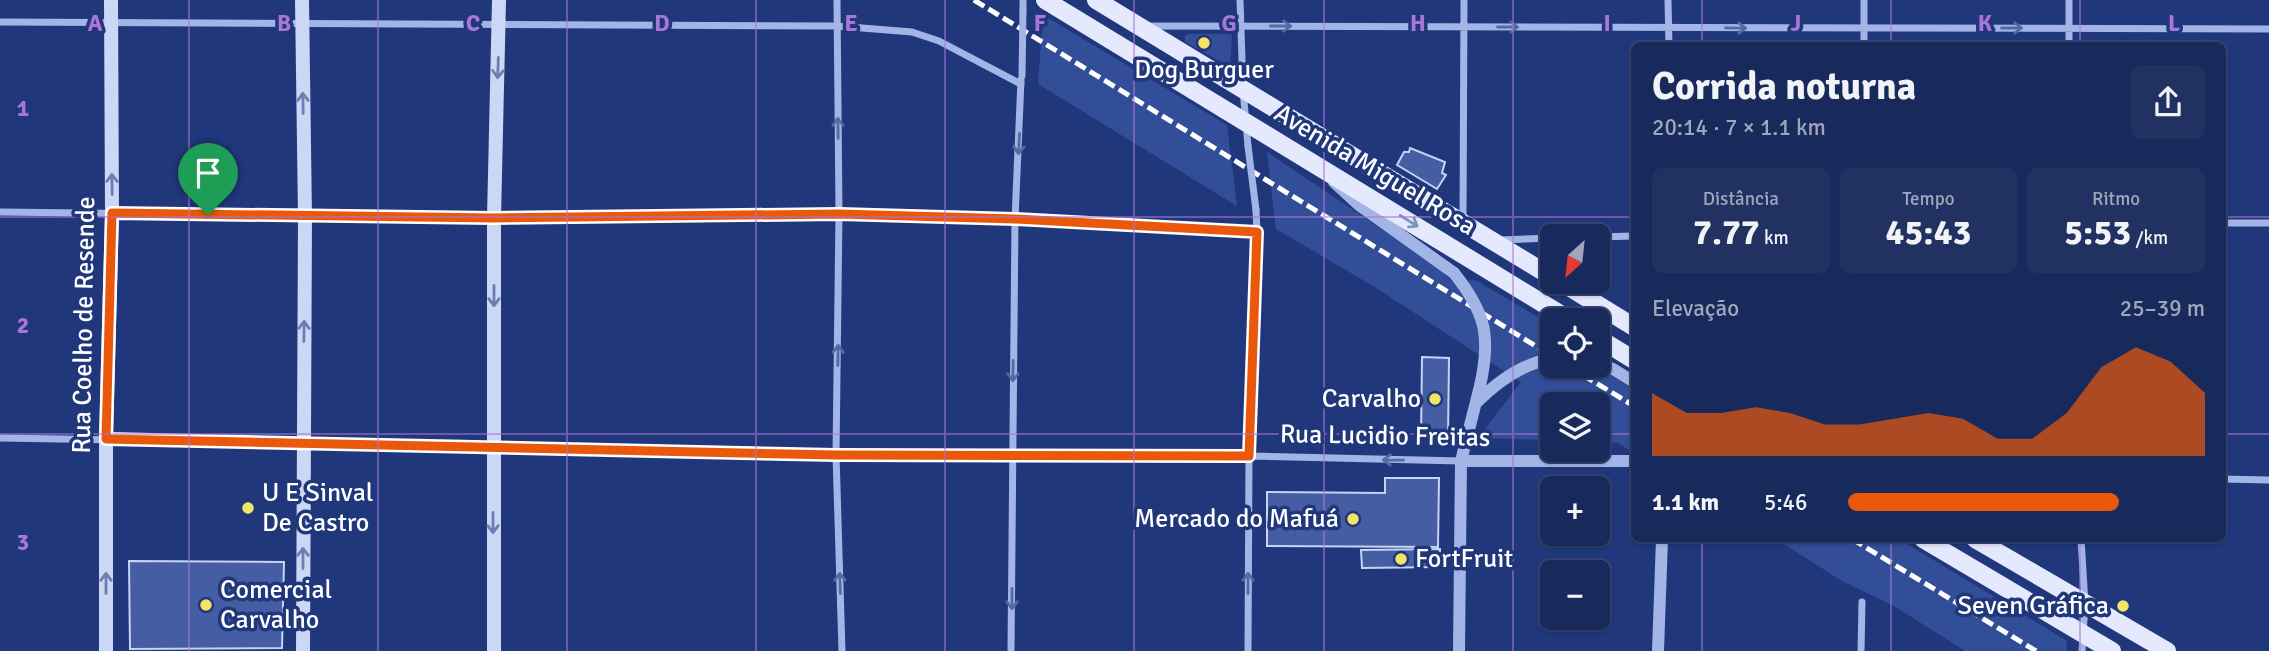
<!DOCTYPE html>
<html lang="pt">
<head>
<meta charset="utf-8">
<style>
	:root { --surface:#18295c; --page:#213162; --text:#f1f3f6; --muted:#9fa6bb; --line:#364572; --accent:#ea580c }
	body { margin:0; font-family:Signika,sans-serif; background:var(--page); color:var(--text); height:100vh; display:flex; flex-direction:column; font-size:26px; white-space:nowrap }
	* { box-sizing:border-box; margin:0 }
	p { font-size:23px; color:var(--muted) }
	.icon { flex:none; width:38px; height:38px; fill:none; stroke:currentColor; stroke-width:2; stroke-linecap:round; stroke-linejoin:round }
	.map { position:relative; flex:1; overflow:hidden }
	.sheet { position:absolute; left:1631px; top:42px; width:595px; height:500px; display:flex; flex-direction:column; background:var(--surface); border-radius:10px; box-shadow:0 2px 5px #0004,0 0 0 2px var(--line) }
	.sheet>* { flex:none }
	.needle { width:46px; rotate:207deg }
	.fabs { position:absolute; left:1540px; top:224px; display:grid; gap:14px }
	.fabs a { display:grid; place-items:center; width:70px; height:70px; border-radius:10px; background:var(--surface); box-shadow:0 2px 5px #0004,0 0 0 2px var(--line); font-size:35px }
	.pin { position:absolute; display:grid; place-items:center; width:60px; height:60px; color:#fff; margin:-72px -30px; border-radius:50% 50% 50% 0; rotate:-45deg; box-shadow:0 0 7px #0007 }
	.pin .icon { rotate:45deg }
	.round { display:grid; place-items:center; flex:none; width:74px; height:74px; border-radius:10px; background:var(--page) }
	.overview { display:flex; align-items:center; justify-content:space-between; height:119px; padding:0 21px }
	h1 { font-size:38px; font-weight:800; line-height:52px }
	.figures { display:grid; grid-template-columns:repeat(3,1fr); gap:10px; height:119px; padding:7px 21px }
	.figures div { display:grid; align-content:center; border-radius:10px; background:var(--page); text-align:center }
	.figures b { font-size:35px; font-weight:800 }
	.figures small { font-size:19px; font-weight:400 }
	.figures p { font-size:19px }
	.chart { height:196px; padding:14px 21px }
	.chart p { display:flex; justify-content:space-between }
	.chart svg { width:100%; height:126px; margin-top:7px; fill:var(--accent); opacity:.7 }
	ul { padding:0 21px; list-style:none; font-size:23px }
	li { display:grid; grid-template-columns:112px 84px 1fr; align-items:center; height:52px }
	li i { height:18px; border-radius:9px; background:var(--accent) }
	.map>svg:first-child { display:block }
</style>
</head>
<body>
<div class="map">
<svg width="2269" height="651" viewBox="0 0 2269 651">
	<rect width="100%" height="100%" fill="#20377b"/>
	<!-- green -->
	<path fill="#334e99" d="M1043 15 1227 125 1237 206 1038 84Z
		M1188 34H1232L1230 67 1185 42V36Z
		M1267 152 1435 265 1453 282 1475 280 1552 325V366H1598V351L1600 352 1603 370 1634 390V453L1618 443 1598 442V404H1552V440L1478 438 1521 382 1373 286 1276 229Z
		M1776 539H1899L2067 641 2066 651H1965L1894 606 1842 581Z"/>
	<!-- building -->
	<path fill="#455ea3" stroke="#c6d3f5" stroke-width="2" d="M1410 148 1445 162 1442 173 1446 175 1437 189 1397 165 1404 152H1409Z
		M1422 357 1449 358 1448 439H1421Z
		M1385 478H1439L1438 547 1267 546V492L1385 493Z
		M1440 549V567L1362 568 1361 550Z
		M129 561 284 562 282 648 130 649Z"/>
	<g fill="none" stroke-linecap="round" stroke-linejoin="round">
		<!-- minor -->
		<path stroke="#a2b5e6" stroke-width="7" d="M837 0 839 213 836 455 842 651
			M1023 0V11
			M1240 0 1243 90 1248 146
			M1668 0 1669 46
			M2069 0V46
			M0 22 837 26 912 32 939 41 1021 84
			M1147 26 2269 29
			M1864 46V0
			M0 212 494 218 839 213 1015 219 1257 232
			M1463 221 1464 0
			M2222 223H2269
			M1598 237 1634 236
			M1500 240 1552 238
			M0 438 493 446 836 455 1249 456 1461 461
			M2222 479 2269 480
			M2081 539 2085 604 2082 651
			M1011 651 1015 219 1021 80
			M1248 651 1249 456 1257 232 1256 210
			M1861 651 1862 602"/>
		<!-- tertiary -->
		<path stroke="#a2b5e6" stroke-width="12" d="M1334 182 1359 205 1454 273
			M1598 363 1613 369 1634 382
			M1476 403C1497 382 1522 363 1552 359
			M1461 461H1630L1634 463
			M1459 651 1461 461 1480 386
			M1658 651 1662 539"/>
		<!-- secondary -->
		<path stroke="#ccd7f5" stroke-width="14" d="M302 0 305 217 303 651
			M106 651V439L112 213 111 0
			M494 651V218L499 0"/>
		<!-- primary -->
		<path stroke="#e4e9fd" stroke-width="18" d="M1045 0 1570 320
			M1096 0 1552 277
			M1561 282 1634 327
			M1598 338 1634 360
			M1923 539 2112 651
			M1975 539 2167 651"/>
		<!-- rail -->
		<path stroke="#fff" stroke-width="5" stroke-dasharray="12 5" stroke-linecap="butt" d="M974 0 1552 356
			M1568 366 1634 406
			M1852 539 2036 651"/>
		<!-- minor-bridge -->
		<path stroke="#a2b5e6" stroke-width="7" d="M1022 76 1023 11
			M1248 146 1256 210"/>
		<!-- tertiary-bridge -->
		<path stroke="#a2b5e6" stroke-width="12" d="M1454 273C1486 313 1491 337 1480 386"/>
	</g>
	<!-- one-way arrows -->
	<defs><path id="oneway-shaft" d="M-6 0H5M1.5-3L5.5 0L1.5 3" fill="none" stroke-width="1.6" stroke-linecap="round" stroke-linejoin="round" transform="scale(1.75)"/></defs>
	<g stroke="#5469a6">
		<use href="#oneway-shaft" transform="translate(1281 26)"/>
		<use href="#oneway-shaft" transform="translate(1508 27)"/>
		<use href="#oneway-shaft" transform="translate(1736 28) rotate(1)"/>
		<use href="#oneway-shaft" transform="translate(2012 28)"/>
		<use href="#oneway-shaft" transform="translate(838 128) rotate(-91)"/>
		<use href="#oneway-shaft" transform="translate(1019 144) rotate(93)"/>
		<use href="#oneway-shaft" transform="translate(838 355) rotate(-89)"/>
		<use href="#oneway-shaft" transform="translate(1013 371) rotate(91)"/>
		<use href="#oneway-shaft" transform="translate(1393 460) rotate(-179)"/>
		<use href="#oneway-shaft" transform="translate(840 583) rotate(-92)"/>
		<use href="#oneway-shaft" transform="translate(1248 583) rotate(-90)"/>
		<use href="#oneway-shaft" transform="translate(1012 599) rotate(90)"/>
	</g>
	<g stroke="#6d7fb2">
		<use href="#oneway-shaft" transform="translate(498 68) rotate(92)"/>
		<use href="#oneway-shaft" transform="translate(303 103) rotate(-91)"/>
		<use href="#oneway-shaft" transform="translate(112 184) rotate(-91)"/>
		<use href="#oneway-shaft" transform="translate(494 296) rotate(90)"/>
		<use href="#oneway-shaft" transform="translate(304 331) rotate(-89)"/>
		<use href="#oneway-shaft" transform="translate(493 523) rotate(90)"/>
		<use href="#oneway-shaft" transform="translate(303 558) rotate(-90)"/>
		<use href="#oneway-shaft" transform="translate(106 583) rotate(-90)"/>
	</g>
	<use stroke="#8290bc" href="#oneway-shaft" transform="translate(1409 221) rotate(32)"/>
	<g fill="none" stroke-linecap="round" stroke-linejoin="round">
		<!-- route casing -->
		<g stroke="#fff" stroke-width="14">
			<path id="route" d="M112 213 494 218 839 214 1015 219 1257 232 1249 456 836 455 106 439Z"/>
		</g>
		<!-- route -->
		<use href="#route" stroke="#ea580c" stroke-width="9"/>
	</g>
	<!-- grid -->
	<path fill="none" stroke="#a976d5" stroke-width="2" stroke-opacity="0.55" d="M189 0V651M378 0V651M567 0V651M756 0V651M945 0V651M1134 0V651M1324 0V651M1513 0V651M1702 0V46M1891 0V46M2080 0V46M0 217H1634M2222 217H2269M0 434H1552M1598 434H1634M2222 434H2269M1702 539V651M1891 539V651M2080 539V651"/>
	<!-- markers -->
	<g fill="#f3e463" stroke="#20377b" stroke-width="2.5">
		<circle cx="1204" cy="43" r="7"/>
		<circle cx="1435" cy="399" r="7"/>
		<circle cx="248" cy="508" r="7"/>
		<circle cx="1353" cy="519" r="7"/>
		<circle cx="1401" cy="559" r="7"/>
		<circle cx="206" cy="605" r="7"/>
		<circle cx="2123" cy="606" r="7"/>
	</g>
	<g text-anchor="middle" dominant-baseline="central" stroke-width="7" stroke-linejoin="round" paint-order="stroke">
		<!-- poi labels -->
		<g font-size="26" fill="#fff" stroke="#20377b" text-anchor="end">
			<text x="1204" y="70" text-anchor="middle">Dog Burguer</text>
			<text x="1421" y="399">Carvalho</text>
			<text x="262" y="493" text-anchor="start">U E Sinval<tspan x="262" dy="30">De Castro</tspan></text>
			<text x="1339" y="519">Mercado do Mafuá</text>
			<text x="1415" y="559" text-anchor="start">FortFruit</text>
			<text x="220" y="590" text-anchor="start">Comercial<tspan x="220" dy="30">Carvalho</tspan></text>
			<text x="2109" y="606">Seven Gráfica</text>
		</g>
		<!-- street labels -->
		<g font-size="26" fill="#fff" stroke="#20377b">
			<text transform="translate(1375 170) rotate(31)">Avenida Miguel Rosa</text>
			<text transform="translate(84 325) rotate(-89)">Rua Coelho de Resende</text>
			<text transform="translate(1385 436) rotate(1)">Rua Lucidio Freitas</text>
		</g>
	</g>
	<g font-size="23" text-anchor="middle" font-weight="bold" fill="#a976d5" stroke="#20377b" stroke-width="7" stroke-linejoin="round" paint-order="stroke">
		<text x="95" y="31">A</text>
		<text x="284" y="31">B</text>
		<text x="473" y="31">C</text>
		<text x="662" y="31">D</text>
		<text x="851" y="31">E</text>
		<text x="1040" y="31">F</text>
		<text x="1229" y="31">G</text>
		<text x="1418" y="31">H</text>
		<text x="1607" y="31">I</text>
		<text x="1796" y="31">J</text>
		<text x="1985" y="31">K</text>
		<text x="2174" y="31">L</text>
		<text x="23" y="116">1</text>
		<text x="23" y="333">2</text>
		<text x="23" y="550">3</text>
	</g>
</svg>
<div class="fabs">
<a><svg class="needle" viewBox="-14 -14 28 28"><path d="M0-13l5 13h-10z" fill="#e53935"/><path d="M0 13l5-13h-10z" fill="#9fa6bb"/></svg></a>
<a><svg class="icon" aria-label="locate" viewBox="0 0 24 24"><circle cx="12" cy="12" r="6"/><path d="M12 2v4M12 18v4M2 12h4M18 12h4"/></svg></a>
<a><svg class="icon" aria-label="layers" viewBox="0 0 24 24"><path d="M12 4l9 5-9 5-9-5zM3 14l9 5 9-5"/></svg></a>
<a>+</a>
<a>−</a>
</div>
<div class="pin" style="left:208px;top:215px;background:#1e9e55"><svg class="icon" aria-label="arrive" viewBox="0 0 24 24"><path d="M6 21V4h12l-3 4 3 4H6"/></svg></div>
<section class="sheet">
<div class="overview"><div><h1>Corrida noturna</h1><p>20:14 · 7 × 1.1 km</p></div><a class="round"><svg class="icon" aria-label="share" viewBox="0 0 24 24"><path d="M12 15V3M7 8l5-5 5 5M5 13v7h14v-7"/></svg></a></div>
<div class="figures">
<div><p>Distância</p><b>7.77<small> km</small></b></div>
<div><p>Tempo</p><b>45:43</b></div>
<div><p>Ritmo</p><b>5:53<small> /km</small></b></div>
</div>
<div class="chart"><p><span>Elevação</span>25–39 m</p>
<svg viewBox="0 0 160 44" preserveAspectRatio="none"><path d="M0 44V22L10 29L20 29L30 27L40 29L50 33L60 33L70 31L80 29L90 31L100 38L110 38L120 29L130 13L140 6L150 11L160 22V44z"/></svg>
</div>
<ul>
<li><b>1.1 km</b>5:46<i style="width:76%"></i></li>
</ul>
</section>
</div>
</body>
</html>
